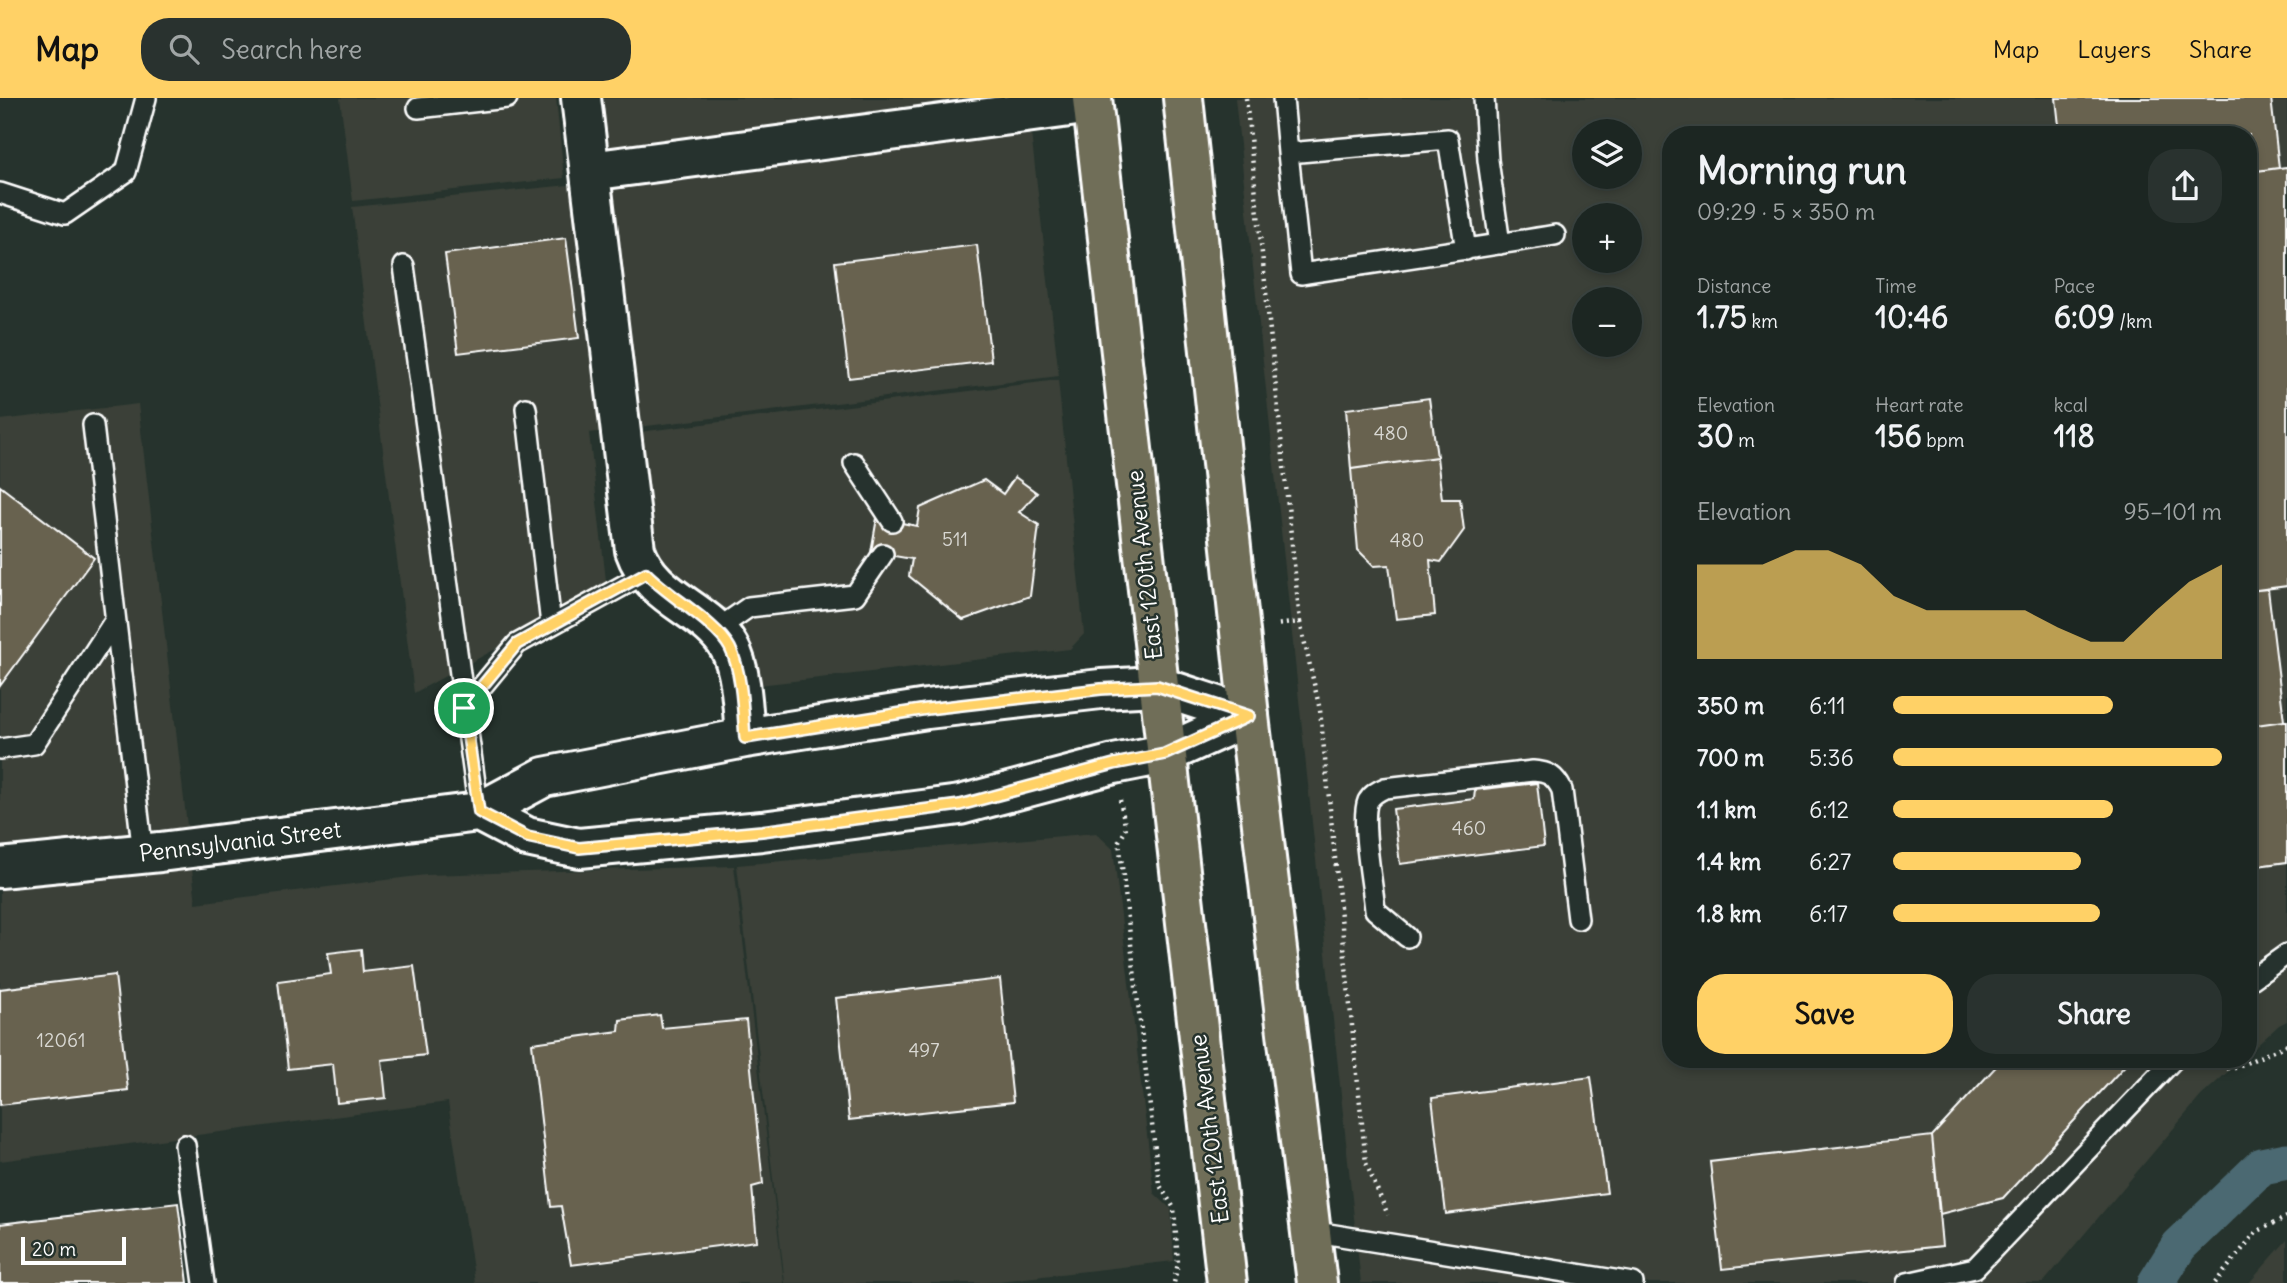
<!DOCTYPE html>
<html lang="en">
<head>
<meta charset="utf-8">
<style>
	:root { --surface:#1c2622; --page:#29322f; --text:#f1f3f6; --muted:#a0a5a5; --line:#3a4340; --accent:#ffd166 }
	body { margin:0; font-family:Delius,sans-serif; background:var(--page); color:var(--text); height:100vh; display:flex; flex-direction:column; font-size:26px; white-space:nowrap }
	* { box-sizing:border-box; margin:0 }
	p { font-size:23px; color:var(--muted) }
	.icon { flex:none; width:38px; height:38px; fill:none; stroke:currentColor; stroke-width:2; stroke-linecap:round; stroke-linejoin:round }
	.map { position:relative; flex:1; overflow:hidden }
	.details { position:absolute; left:1662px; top:28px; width:595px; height:942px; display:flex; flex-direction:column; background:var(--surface); border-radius:28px; box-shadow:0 4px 10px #0003,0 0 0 2px var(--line) }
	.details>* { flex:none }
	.tools { position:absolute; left:1572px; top:21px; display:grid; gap:14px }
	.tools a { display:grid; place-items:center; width:70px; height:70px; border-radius:50%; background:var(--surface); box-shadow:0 4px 10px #0003,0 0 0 2px var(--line); font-size:35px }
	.scale { position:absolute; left:21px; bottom:18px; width:105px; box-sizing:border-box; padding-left:7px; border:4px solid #fff; border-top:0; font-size:19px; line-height:24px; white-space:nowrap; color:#fff; -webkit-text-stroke:5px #26332d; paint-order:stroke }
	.pin { position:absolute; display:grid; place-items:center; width:60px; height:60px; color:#fff; margin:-30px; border:4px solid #fff; border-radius:50%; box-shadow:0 2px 7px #0007 }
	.round { display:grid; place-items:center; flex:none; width:74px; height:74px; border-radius:28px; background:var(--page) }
	.summary { display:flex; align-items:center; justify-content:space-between; height:119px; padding:0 35px }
	h1 { font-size:38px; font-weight:700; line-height:52px }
	.metrics { display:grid; grid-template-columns:repeat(3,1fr); gap:10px; height:119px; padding:7px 35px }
	.metrics div { display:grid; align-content:center }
	.metrics b { font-size:30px; font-weight:700 }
	.metrics small { font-size:19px; font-weight:400 }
	.metrics p { font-size:19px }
	.chart { height:196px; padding:14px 35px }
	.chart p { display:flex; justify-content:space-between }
	.chart svg { width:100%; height:126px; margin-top:7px; fill:var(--accent); opacity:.7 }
	.cta { display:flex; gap:14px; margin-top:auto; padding:14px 35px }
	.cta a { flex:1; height:80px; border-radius:28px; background:var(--accent); color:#111; font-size:28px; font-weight:700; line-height:80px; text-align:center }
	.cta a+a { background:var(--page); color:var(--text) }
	ul { padding:0 35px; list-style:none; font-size:23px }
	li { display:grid; grid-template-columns:112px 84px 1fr; align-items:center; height:52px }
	li i { height:18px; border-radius:9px; background:var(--accent) }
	header { display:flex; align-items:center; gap:42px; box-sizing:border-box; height:98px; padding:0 35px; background:var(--accent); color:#111 }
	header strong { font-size:33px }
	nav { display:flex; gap:38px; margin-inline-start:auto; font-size:24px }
	.search { width:490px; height:63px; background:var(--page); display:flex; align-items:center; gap:18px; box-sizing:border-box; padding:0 24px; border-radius:28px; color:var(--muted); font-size:26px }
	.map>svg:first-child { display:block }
</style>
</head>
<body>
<header>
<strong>Map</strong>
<div class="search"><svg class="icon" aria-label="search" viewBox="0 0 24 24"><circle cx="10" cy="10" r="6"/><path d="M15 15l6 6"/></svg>Search here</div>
<nav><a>Map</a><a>Layers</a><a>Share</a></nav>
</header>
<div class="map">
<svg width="2287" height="1185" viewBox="0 0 2287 1185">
	<rect width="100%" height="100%" fill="#26332d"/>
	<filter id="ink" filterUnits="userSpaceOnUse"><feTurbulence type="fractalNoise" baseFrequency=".0143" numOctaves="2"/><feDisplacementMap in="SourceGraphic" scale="14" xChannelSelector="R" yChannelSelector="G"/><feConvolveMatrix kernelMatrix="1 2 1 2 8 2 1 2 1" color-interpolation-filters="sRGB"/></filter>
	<g filter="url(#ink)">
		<!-- built -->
		<path fill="#3a4138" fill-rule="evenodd" d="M340 0H556L564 80 353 103Z
			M596 0H1027L1059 278 589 335 607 491 414 595 352 109 608 83Z
			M1235 0H2287V923L2279 927 2249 955V37H1671V961H2242L2201 998 2043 1185H1361ZM1584 33H1629V79H1584ZM1584 117H1629V163H1584ZM1584 201H1629V247H1584Z
			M1058 282 1084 536 1070 551 759 587 742 533 699 503 646 454 631 335Z
			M138 306 196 805 426 777 734 768 784 1185H475L448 1004 0 1063V322Z
			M1096 735 1113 751 1154 1095 1171 1111 1174 1163 982 1185H785L737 767Z
			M2287 1142V1185H2249Z"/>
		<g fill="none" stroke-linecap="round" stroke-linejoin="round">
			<!-- canal -->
			<path stroke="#4c6972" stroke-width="37" d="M2156 1185 2179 1148 2262 1068 2287 1063"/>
		</g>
		<!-- building -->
		<path fill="#676250" stroke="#fff" stroke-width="2" d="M2056 0H2271L2279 70 2249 74V37H2060Z
			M2287 69V488L2249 493V74Z
			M566 140 579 240 458 255 445 156Z
			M977 147 991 263 849 280 835 164Z
			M1429 300 1437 359 1351 371 1346 311Z
			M1437 359 1442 401H1460L1464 432 1441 464 1430 462 1435 517 1396 521 1389 467 1374 468 1358 452 1351 371Z
			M1015 379 1037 395 1019 414 1039 427 1030 498 963 522 909 478 912 461 871 454 877 420 917 428 920 410 984 382 1003 396Z
			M0 388 94 460 0 588Z
			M2268 491 2284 623 2249 628V493Z
			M2284 623H2287V764L2249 769V628Z
			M1537 685 1544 748 1400 766 1393 711 1474 701 1475 692Z
			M361 851 363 874 414 868 426 957 382 962 386 1000 337 1005 333 966 288 971 278 883 331 876 328 855Z
			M115 877 128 992 0 1007V891Z
			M1000 881 1013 1004 849 1022 836 900Z
			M660 917 662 930 746 922 763 1086 752 1089 757 1143 571 1167 561 1108 551 1109 532 945 619 933 620 922Z
			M2003 961H2131L2003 1100 1940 1116 1932 1038Z
			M1591 979 1607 1095 1446 1116 1432 1000Z
			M1932 1038 1942 1148 1722 1171 1710 1064Z
			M178 1105 188 1185H0V1126Z"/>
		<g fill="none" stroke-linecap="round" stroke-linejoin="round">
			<!-- service casing -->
			<g stroke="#fff" stroke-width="24">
				<path id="service" d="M1283 0 1288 55
					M1484 0 1488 62 1500 146
					M418 10 507 0
					M0 95 65 116 126 74 146 0
					M1466 152 1448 41 1288 55 1301 176C1386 163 1471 151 1555 137
					M404 168 479 714
					M526 310 551 527
					M93 327 143 756
					M854 365 892 423
					M716 532 749 509 855 497 883 456
					M464 610 517 546 646 475
					M0 651 34 646 115 522
					M1407 839 1375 812C1373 788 1360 722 1368 703 1372 696 1378 693 1385 690L1533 673C1549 674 1555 678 1562 692L1578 821
					M2249 883 2287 856
					M185 1047 204 1185
					M1310 1133 1633 1185
					M1907 1185 1975 1170 2174 961"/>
			</g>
			<!-- minor casing -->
			<g stroke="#fff" stroke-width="44">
				<path id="minor" d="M581 0 635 452C652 502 707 510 729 549 742 572 743 614 745 640
					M590 73 1092 6
					M479 714 527 739 579 750 762 733 960 707 1114 666 1165 656 1249 618
					M0 770 160 754 479 714 544 679 745 640 927 611 1101 591 1157 588 1249 618"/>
			</g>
			<!-- primary casing -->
			<g stroke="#fff" stroke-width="44">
				<path id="primary" d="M1092 0 1227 1185
					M1183 0 1249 618 1317 1185"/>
			</g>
			<!-- path -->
			<path stroke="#fff" stroke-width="4.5" stroke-dasharray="2 5" stroke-linecap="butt" d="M1246 0 1300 524 1275 527
				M1300 524 1320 612 1366 1065 1388 1117
				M1120 702 1126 732 1119 743 1159 1086 1174 1110 1178 1165 1174 1185
				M2217 961 2230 972 2287 947
				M2215 1185 2256 1134 2287 1119"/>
			<!-- service -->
			<use href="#service" stroke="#26332d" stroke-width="19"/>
			<!-- minor -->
			<use href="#minor" stroke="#26332d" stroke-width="38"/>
			<!-- primary -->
			<use href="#primary" stroke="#706e59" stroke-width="38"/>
		</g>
	</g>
	<g fill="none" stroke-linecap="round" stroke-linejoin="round" filter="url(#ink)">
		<!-- route casing -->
		<g stroke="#fff" stroke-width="14">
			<path id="route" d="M646 475C668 498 717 525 730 550 742 573 743 614 745 640L927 611 1101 591 1157 588 1249 618 1165 656 1114 666 960 707 762 733 579 750 527 739 479 714 464 610 517 546Z"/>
		</g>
		<!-- route -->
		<use href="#route" stroke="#ffd166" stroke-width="9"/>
	</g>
	<g text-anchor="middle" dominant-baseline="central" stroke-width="5" stroke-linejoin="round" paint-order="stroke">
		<!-- number labels -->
		<g font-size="19" fill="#d9d8d3">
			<text x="1391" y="335">480</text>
			<text x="955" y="441">511</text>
			<text x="1407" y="442">480</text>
			<text x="1469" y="730">460</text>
			<text x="61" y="942">12061</text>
			<text x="924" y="952">497</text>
		</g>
		<!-- street labels -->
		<g font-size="23" fill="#fff" stroke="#26332d">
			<text transform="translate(1144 467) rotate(-96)">East 120th Avenue</text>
			<text transform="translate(240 743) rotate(-7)">Pennsylvania Street</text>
			<text transform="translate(1209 1031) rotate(-97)">East 120th Avenue</text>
		</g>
	</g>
</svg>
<div class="tools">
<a><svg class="icon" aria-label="layers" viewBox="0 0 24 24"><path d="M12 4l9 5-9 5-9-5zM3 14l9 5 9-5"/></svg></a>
<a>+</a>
<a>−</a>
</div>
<div class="scale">20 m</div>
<div class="pin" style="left:464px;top:610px;background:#1e9e55"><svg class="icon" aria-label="arrive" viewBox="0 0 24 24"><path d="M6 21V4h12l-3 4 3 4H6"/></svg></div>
<section class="details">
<div class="summary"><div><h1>Morning run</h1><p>09:29 · 5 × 350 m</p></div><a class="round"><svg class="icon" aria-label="share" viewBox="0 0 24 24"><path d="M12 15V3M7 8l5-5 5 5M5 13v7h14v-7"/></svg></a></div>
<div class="metrics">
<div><p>Distance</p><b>1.75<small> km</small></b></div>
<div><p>Time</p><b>10:46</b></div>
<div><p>Pace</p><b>6:09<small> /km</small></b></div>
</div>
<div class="metrics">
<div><p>Elevation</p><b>30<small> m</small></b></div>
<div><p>Heart rate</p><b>156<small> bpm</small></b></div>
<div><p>kcal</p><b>118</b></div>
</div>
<div class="chart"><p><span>Elevation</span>95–101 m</p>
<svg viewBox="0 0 160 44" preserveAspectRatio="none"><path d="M0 44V11L10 11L20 11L30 6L40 6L50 11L60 22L70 27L80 27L90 27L100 27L110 33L120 38L130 38L140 27L150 17L160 11V44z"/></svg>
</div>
<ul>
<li><b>350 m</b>6:11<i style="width:67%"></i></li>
<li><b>700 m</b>5:36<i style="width:100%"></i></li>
<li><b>1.1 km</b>6:12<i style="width:67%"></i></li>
<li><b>1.4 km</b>6:27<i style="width:57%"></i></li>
<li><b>1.8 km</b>6:17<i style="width:63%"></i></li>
</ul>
<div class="cta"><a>Save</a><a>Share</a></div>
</section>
</div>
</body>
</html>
